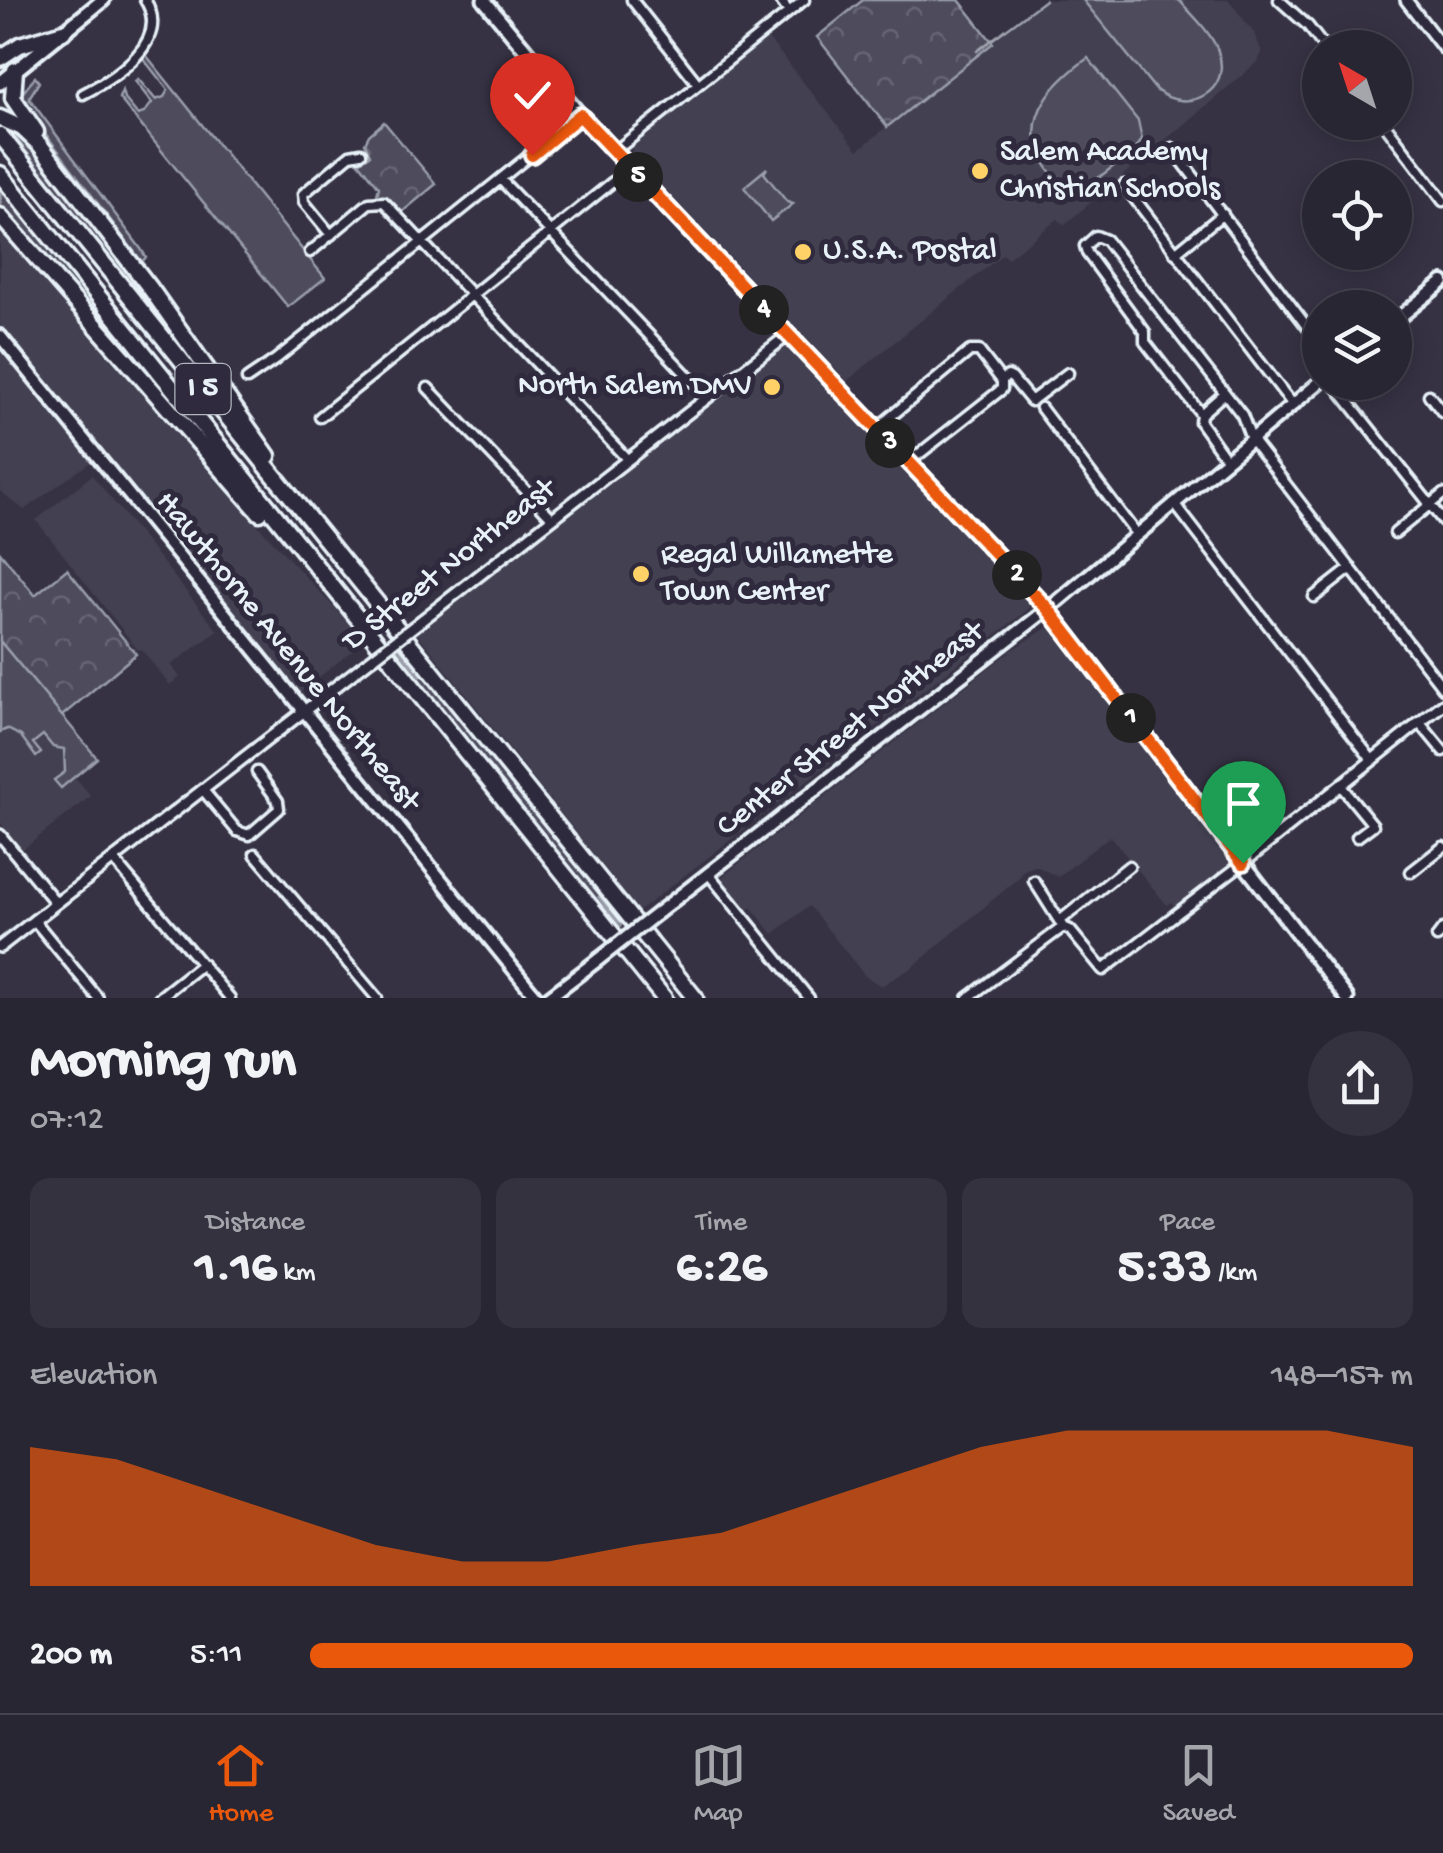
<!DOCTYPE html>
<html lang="en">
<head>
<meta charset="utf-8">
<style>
	:root { --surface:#282633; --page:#34323f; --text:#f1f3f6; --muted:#a5a5ac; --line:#44434e; --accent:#ea580c }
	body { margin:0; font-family:"Gochi Hand",sans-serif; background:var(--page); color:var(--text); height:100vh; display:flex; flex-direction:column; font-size:38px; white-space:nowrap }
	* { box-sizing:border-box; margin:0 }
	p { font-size:32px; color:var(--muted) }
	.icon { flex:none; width:55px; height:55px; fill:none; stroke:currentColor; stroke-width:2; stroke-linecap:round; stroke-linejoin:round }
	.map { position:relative; height:998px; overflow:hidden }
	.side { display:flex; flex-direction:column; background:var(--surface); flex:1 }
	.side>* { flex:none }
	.needle { width:65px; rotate:321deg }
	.tools { position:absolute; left:1302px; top:30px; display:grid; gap:20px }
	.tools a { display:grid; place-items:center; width:110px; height:110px; border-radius:50%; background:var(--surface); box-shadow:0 5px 25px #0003,0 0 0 2px var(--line); font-size:50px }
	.pin { position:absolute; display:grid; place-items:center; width:85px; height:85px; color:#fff; margin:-102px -42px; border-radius:50% 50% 50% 0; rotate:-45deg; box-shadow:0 0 10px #0007 }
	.pin .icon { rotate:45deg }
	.km { position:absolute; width:50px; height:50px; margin:-25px; border-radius:50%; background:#222; color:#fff; font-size:28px; line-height:50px; text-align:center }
	.round { display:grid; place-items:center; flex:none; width:105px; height:105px; border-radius:52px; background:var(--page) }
	.headline { display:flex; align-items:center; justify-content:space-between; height:170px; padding:0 30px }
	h1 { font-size:55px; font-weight:700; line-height:75px }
	.stats { display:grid; grid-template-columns:repeat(3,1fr); gap:15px; height:170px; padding:10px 30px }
	.stats div { display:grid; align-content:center; border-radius:20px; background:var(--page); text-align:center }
	.stats b { font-size:50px; font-weight:700 }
	.stats small { font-size:28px; font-weight:400 }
	.stats p { font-size:28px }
	.chart { height:280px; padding:20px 30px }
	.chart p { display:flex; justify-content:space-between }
	.chart svg { width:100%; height:180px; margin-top:10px; fill:var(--accent); opacity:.7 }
	ul { padding:0 30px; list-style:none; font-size:32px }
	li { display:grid; grid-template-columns:160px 120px 1fr; align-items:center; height:75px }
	li i { height:25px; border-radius:12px; background:var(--accent) }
	.tab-bar { display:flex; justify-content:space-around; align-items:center; height:140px; border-top:2px solid var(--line); background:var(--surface); font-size:28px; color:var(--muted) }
	.tab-bar a { display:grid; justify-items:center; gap:5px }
	.tab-bar .selected { color:var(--accent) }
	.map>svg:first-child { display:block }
</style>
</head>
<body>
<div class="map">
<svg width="1443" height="998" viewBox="0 0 1443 998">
	<defs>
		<pattern id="park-crowns" width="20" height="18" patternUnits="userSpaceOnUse" patternTransform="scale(2.5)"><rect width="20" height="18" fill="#4d4b5c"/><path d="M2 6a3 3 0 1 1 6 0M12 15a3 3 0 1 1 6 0" fill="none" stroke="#676574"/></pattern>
	</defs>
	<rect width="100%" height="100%" fill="#363244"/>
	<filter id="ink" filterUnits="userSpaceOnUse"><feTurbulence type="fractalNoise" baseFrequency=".01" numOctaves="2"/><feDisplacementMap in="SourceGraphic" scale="20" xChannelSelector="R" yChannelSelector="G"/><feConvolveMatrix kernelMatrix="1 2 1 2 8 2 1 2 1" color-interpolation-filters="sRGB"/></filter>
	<g filter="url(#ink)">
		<!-- built -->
		<path fill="#433f51" d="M1045 0H1229L1254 33 1262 52 1258 61 1244 74 1064 225 1058 219 1007 259 1003 254 847 381 632 154V146L767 37 858 150Z
			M0 232 220 484 365 641 300 692 103 453 24 510 0 491Z
			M781 345 788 348 1029 602 1030 608 639 911 416 632Z
			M92 475 218 631 171 665 180 677 170 685 141 649 138 650 36 520Z
			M1047 628 1052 630 1229 861 1227 869 1176 908 1171 902 1167 905 1110 836 1058 877 1036 866 1024 870 1019 878 910 969 881 986 865 976 809 906 773 934 752 908 745 909 724 884 723 876 1012 650Z
			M0 641 97 758 75 777 91 796 21 851 0 822Z"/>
		<!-- grass -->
		<path fill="#4d4b5c" stroke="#9a9eaa" stroke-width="2.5" d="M1083 0H1179C1192 15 1211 32 1218 51 1233 92 1187 115 1156 90Z
			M146 55 325 278 288 307 119 98 122 91 124 98 138 115 144 113 152 103 135 81 138 79 156 100 164 97 168 90 142 57Z
			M1088 58 1138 121 1142 140 1126 161 1123 159 1072 198C1062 186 1049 173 1042 159 1020 115 1056 81 1088 58Z
			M35 77 39 82 29 98 141 249 146 257 142 262 23 104 21 95Z
			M11 132 31 146 158 310 194 365Z
			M767 168 764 173 787 202 793 204 771 221 744 187Z
			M0 186 184 418 1 209Z
			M0 641 97 758 61 788 54 780 65 772 64 749 53 747 43 735 33 743 41 753 36 757 21 736 7 729 0 732Z
			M401 646 624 922 622 924 598 896 620 926 618 927 394 651 397 649 421 677 399 648Z"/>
		<!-- park -->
		<path fill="url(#park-crowns)" stroke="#9a9eaa" stroke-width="2.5" d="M863 0H959L993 43 887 127 817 37Z
			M384 122 436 184 401 213 388 199 377 195 379 187 359 162 370 155 365 143 369 135Z
			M0 552 35 595 67 569 136 654 62 716 0 641Z"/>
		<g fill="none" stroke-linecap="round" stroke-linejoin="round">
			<!-- stream -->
			<path stroke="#a0a4af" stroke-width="2.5" d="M977 51 1045 0"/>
			<!-- minor casing -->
			<g stroke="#e8f1f8" stroke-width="15">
				<path id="minor" d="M632 0 698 84
					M780 0 789 12
					M1279 0 1308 26 1325 48
					M83 94C116 77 172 41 145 0
					M1383 122 1443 201
					M1172 148 1320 344
					M614 152 804 0
					M501 180 707 396
					M1124 185 1293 405
					M331 235 304 202 303 194 350 155 361 153
					M310 252 369 203 384 202 627 459
					M1175 253 1223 214
					M247 379 275 360 580 115
					M1001 380 1008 376 1012 378 1031 401 1068 373
					M1333 382 1443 521
					M428 388 552 518
					M1429 395 1443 413
					M1041 408 1137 535
					M1201 414 1225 393
					M320 417 630 168
					M877 428 970 351H979L1002 381V389L909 462
					M1227 460 1200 422 1201 414 1145 342V332L1087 253 1085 246 1096 236 1106 240 1242 415 1251 439 1443 688
					M1174 503 1372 760
					M1395 533 1443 494
					M1314 597 1351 568
					M1420 723 1443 751
					M1341 786 1373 825 1357 837
					M203 790 237 831 249 835 279 809 278 801 257 772
					M255 854 377 998
					M113 859 230 998
					M1411 872 1443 847
					M708 873 809 998
					M1034 881 1063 927 1070 930 1103 970 1243 863
					M34 920 98 998
					M1061 920 1129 866
					M1437 937 1443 929
					M159 998 202 964
					M968 998 1063 927"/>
			</g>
			<!-- tertiary casing -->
			<g stroke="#e8f1f8" stroke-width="16">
				<path id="tertiary" d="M1406 0 1443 48
					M422 620 788 335
					M0 835 56 903
					M1243 863 1443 704
					M0 947 361 667"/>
			</g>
			<!-- secondary casing -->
			<g stroke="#e8f1f8" stroke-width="18">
				<path id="secondary" d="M1395 321 1443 282
					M0 336 537 998
					M659 912 1058 601 1320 382
					M548 998 599 959"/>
			</g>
			<!-- primary casing -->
			<g stroke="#e8f1f8" stroke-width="19">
				<path id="primary" d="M484 0 580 115 1048 609 1347 998
					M0 83 103 0"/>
			</g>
			<!-- motorway casing -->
			<g stroke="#e8f1f8" stroke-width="21">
				<path id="motorway" d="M0 58 20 45 63 32
					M15 70 13 98 36 132
					M0 118 22 128 40 145 150 288 268 456
					M0 135 695 998
					M0 174 664 998
					M0 216 260 513"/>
			</g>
			<!-- minor -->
			<use href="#minor" stroke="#2f2a3d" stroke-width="8"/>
			<!-- tertiary -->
			<use href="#tertiary" stroke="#2f2a3d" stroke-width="9"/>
			<!-- secondary -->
			<use href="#secondary" stroke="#2f2a3d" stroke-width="10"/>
			<!-- primary -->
			<use href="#primary" stroke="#2f2a3d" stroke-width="11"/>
			<!-- motorway -->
			<use href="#motorway" stroke="#2f2a3d" stroke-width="14"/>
			<!-- tertiary-bridge casing -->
			<g stroke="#e8f1f8" stroke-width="16" stroke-linecap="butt">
				<path id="tertiary-bridge" d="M361 667 422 620"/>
			</g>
			<!-- secondary-bridge casing -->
			<g stroke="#e8f1f8" stroke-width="18" stroke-linecap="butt">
				<path id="secondary-bridge" d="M599 959 659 912"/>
			</g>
			<!-- tertiary-bridge -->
			<use href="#tertiary-bridge" stroke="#2f2a3d" stroke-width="9"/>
			<!-- secondary-bridge -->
			<use href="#secondary-bridge" stroke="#2f2a3d" stroke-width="10"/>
		</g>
	</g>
	<g fill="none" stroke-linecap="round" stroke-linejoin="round" filter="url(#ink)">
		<!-- route casing -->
		<g stroke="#fff" stroke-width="20">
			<path id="route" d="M532 155 580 115 1048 609 1243 863"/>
		</g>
		<!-- route -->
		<use href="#route" stroke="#ea580c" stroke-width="12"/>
	</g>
	<!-- markers -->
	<g fill="#ffd166" stroke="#2f2a3d" stroke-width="4">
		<circle cx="980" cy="171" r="10"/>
		<circle cx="803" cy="252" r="10"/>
		<circle cx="772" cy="387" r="10"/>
		<circle cx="641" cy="574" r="10"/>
	</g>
	<g text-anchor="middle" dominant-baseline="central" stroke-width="10" stroke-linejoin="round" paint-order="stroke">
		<!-- shield labels -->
		<rect fill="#2f2a3d" stroke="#b0b5c0" stroke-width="2.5" x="175.5" y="364" width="55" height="50" rx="8"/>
		<g font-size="30" font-weight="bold" fill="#e8f1f8">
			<text x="203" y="389">I 5</text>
		</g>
		<!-- poi labels -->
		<g font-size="32" fill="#e8f1f8" stroke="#2f2a3d" text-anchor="start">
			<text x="1000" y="153">Salem Academy<tspan x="1000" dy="37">Christian Schools</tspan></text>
			<text x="823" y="252">U.S.A. Postal</text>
			<text x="752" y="387" text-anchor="end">North Salem DMV</text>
			<text x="661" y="556">Regal Willamette<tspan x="661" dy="37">Town Center</tspan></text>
		</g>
		<!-- street labels -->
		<g font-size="32" fill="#e8f1f8" stroke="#2f2a3d">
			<text transform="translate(450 566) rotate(-38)">D Street Northeast</text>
			<text transform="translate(287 652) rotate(51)">Hawthorne Avenue Northeast</text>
			<text transform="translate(851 730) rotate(-38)">Center Street Northeast</text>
		</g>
	</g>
</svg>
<div class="tools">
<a><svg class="needle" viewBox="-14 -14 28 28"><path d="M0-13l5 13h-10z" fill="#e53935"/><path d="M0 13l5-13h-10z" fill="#a5a5ac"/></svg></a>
<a><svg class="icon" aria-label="locate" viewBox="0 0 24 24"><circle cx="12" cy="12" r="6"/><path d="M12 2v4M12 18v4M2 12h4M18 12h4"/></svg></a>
<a><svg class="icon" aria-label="layers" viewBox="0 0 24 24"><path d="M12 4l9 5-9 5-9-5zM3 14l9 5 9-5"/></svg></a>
</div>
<div class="pin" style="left:1243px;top:863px;background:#1e9e55"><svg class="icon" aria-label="arrive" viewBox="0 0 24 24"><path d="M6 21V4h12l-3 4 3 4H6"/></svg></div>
<div class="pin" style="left:532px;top:155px;background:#d93025"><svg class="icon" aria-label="check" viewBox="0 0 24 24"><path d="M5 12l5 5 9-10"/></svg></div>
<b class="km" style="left:1131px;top:718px">1</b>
<b class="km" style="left:1017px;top:575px">2</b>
<b class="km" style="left:890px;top:443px">3</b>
<b class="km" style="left:764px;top:310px">4</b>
<b class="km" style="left:638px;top:177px">5</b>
</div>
<section class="side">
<div class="headline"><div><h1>Morning run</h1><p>07:12</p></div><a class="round"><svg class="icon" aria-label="share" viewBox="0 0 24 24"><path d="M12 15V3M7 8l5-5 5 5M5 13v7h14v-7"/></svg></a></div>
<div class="stats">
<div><p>Distance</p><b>1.16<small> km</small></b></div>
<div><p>Time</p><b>6:26</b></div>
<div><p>Pace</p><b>5:33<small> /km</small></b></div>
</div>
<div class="chart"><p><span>Elevation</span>148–157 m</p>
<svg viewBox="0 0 160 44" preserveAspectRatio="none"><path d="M0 44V10L10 13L20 20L30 27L40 34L50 38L60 38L70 34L80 31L90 24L100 17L110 10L120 6L130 6L140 6L150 6L160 10V44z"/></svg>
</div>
<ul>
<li><b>200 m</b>5:11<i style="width:100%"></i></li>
</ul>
</section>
<nav class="tab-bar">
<a class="selected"><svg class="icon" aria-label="home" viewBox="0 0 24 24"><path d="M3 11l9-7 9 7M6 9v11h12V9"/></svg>Home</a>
<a><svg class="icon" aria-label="map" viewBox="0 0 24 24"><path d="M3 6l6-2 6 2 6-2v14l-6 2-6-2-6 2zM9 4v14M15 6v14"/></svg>Map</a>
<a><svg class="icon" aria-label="saved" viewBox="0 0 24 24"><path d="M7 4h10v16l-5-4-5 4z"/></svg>Saved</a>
</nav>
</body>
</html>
